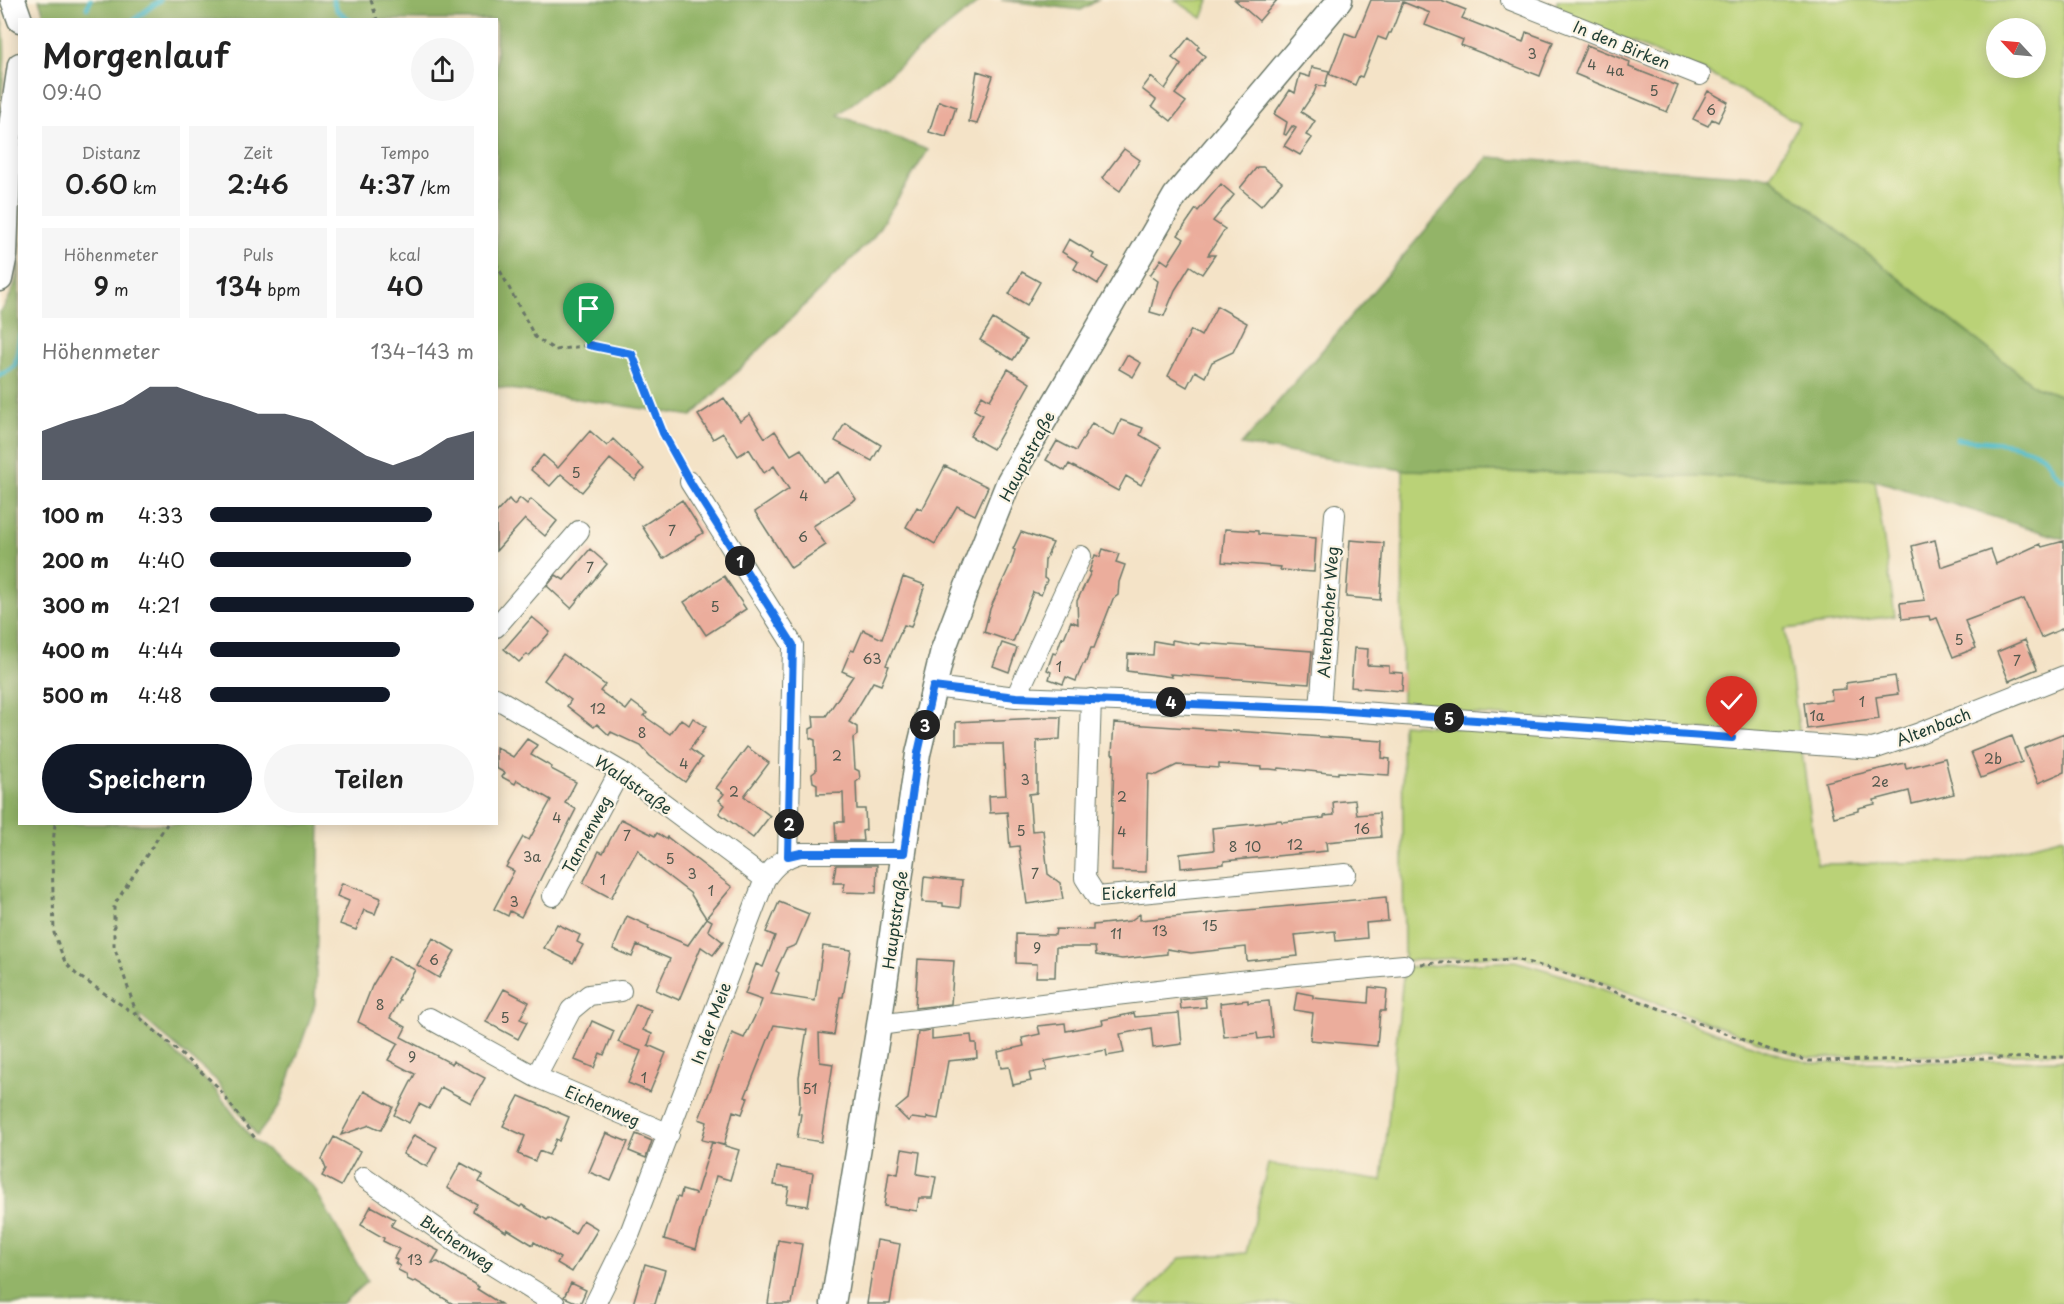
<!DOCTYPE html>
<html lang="de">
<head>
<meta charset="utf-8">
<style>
	:root { --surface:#fff; --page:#f6f6f6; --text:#222; --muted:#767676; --accent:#111827 }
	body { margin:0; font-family:"Playpen Sans",sans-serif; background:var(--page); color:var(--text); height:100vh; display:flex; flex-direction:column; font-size:22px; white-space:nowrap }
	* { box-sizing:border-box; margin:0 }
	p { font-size:20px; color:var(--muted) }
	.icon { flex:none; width:33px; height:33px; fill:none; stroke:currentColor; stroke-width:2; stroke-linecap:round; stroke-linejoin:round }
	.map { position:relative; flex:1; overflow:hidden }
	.side { position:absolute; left:18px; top:18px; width:480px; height:807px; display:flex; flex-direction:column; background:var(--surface); border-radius:0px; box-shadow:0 3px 15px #0003 }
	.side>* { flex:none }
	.needle { width:39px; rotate:296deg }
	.tools { position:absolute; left:1986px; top:18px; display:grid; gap:12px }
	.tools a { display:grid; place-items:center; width:60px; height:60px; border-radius:50%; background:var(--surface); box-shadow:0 3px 15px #0003; font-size:30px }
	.pin { position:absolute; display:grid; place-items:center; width:51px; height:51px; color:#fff; margin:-62px -26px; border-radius:50% 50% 50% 0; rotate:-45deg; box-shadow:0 0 6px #0007 }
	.pin .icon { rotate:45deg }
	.km { position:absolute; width:30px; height:30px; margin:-15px; border-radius:50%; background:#222; color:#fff; font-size:16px; line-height:30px; text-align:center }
	.round { display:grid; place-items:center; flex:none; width:63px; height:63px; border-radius:32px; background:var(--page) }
	.summary { display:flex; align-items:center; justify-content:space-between; height:102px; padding:0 24px }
	h1 { font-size:33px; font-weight:600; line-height:45px }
	.metrics { display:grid; grid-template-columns:repeat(3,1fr); gap:9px; height:102px; padding:6px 24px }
	.metrics div { display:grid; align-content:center; border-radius:0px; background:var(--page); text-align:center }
	.metrics b { font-size:26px; font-weight:600 }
	.metrics small { font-size:16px; font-weight:400 }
	.metrics p { font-size:16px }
	.chart { height:168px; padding:12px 24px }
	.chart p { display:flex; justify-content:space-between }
	.chart svg { width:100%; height:108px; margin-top:6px; fill:var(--accent); opacity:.7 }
	.action { display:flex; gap:12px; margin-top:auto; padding:12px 24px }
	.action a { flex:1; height:69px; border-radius:36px; background:var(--accent); color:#fff; font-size:24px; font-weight:600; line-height:69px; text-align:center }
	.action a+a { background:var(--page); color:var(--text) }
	ul { padding:0 24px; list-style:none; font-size:20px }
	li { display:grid; grid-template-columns:96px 72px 1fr; align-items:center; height:45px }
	li i { height:15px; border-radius:8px; background:var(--accent) }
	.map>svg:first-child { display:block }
</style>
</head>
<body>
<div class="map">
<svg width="2064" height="1304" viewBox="0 0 2064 1304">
	<rect width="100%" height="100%" fill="#fcf5e5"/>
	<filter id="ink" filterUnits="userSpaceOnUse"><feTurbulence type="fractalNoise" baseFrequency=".0167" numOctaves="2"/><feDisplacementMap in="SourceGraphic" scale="12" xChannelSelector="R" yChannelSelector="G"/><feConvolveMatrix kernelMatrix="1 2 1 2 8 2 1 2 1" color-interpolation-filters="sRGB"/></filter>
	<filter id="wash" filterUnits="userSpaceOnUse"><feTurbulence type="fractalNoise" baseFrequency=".008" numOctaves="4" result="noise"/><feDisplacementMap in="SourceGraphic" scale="24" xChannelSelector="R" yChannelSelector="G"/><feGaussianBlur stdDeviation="1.35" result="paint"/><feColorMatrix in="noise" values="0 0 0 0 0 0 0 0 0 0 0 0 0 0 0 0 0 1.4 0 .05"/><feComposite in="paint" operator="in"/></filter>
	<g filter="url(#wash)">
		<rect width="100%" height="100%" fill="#f4e3c7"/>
		<!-- green -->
		<path fill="#bad277" stroke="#6c8856" stroke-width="1.5" fill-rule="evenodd" d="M1175 0H1209L1202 18Z
			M1557 0H2064V397L2035 386 1770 177 1799 123 1708 73 1556 12ZM1996 28H2036V68H1996Z
			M1403 470 1875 480 1895 616 1785 629 1800 737 1402 709Z
			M1402 724 1802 752 1817 864 1968 862 2064 837V1053L1809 1058 1776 1048 1561 967 1516 955 1404 961Z
			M1515 961C1616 988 1709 1036 1810 1063L2064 1060V1304H1136L1180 1258 1246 1253 1268 1164 1382 1181 1404 967Z"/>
		<!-- forest -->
		<path fill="#93b468" stroke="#59784e" stroke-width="1.5" d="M39 0H981L838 115 928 150 873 238 692 416 497 387 496 20H42L43 11Z
			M1001 0H1098L1081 10Z
			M0 12C8 43 4 76 0 108Z
			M1488 157 1770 177 2035 386 2064 397V539L1875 480 1403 470 1241 445Z
			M19 240 20 824H320L315 1004 280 1105 257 1136 216 1080 139 1015 140 1021 214 1088 253 1140 313 1186 367 1281 342 1304H0V313C18 287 19 271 19 240Z"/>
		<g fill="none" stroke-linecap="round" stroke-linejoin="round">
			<!-- stream -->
			<path stroke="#50bcca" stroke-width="5" d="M333 0 337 10 350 20
				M87 8 90 0
				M134 20 160 0
				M0 375 15 366 20 336
				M1957 439C1985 442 2019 441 2043 456 2052 462 2053 476 2064 480"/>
		</g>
		<g id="blocks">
			<!-- building -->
			<path fill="#ebad9c" d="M1235 0H1277L1259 21Z
				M1371 0H1441L1466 10 1462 18 1523 42 1526 32 1553 42 1540 76 1461 45 1463 40 1425 25 1430 13 1403 2 1391 33H1389L1386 40 1378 37 1362 77 1359 76 1355 85 1329 74 1345 33 1356 37Z
				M1189 37 1199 46 1197 49 1205 56 1175 94 1186 102 1171 121 1152 106 1156 100 1142 89 1151 77 1165 89 1181 65 1172 58Z
				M1587 45 1630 62 1629 67 1678 86 1667 112 1575 74Z
				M1312 67 1329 71 1325 87 1317 85 1314 93 1301 112 1315 121 1306 135 1312 138 1300 155 1284 146 1296 128 1292 126 1286 135 1284 134 1287 122 1274 114 1290 90 1295 93 1300 74 1310 77Z
				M977 71 993 76 977 124 969 122Z
				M1708 91 1728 102 1718 122 1712 119 1708 126 1693 119Z
				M939 101 956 107 946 137 929 132Z
				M1124 149 1140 160 1120 191 1102 178Z
				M1257 167H1263L1282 182 1261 206 1240 188Z
				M1221 184 1234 195 1213 221 1225 229 1208 255H1215L1202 274 1190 266 1175 290 1164 316 1150 312 1158 281 1150 275 1161 259 1168 264 1184 239 1178 235 1196 209 1198 211Z
				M1069 239 1094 254 1092 258 1108 267 1098 284 1074 269 1078 262 1062 252Z
				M1022 272 1040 282 1027 305 1009 294Z
				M1217 306 1247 323 1233 352 1212 362 1205 377 1195 371 1187 387 1168 376 1191 330 1201 336Z
				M993 319 1026 340 1013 360 980 340Z
				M1127 355 1141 363 1133 377 1119 369Z
				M1008 369 1030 383 993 449 970 436 983 415 974 410 982 395 990 400Z
				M724 398 740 421 750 414 765 438 775 431 791 455 801 449 823 482 839 472 856 499 813 526 826 545 791 568 755 512 789 489 774 466 764 473 749 449 738 456 723 433 713 439 698 415Z
				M1121 420 1143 428 1140 435 1161 447 1141 485 1126 476 1118 491 1069 464 1065 471 1046 460 1057 441 1076 451 1092 423 1114 436Z
				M845 423 881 445 872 461 835 441Z
				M590 431 607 446 613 439 644 469 635 480 610 459 582 492 561 474 550 486 531 470 543 455 558 468Z
				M945 466 988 487 975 515 957 506 935 544 906 527 917 507 922 510Z
				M520 498 527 504 531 499 557 521 545 536 525 519 496 551V513L509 499 514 505Z
				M682 500 703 533 663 559 642 526Z
				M1225 529 1258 531V534L1316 538 1314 572 1280 570 1281 567 1222 562Z
				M1021 532 1053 543 1045 560 1044 578 1047 580 1041 595 1033 592 1013 642 984 632 990 609 1011 563 1015 550 1013 549Z
				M1350 540 1384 543 1380 600 1346 597Z
				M1935 540 1941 567 1991 550 1996 564 2040 544 2042 547 2064 541V628L2041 638 2024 599 1965 621 1976 648 1953 657 1937 618 1930 620 1929 616 1902 619 1900 603 1925 600 1912 546Z
				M590 549 607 564 571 608 547 586 556 575 564 580Z
				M1103 549 1119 554 1116 562 1125 565 1119 582 1118 595 1113 599 1094 648H1091L1085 664H1083L1076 681 1066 677 1063 684 1049 679 1051 672 1047 670 1053 653 1056 654 1062 637 1064 638 1071 621 1078 624 1077 601 1091 572H1089L1095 555 1100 557Z
				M724 576 746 609 706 635 684 602Z
				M903 577 925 585 911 627 904 625 886 665 889 666 881 685 873 682 849 722 857 727V735L853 738 855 769 859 771 860 779 856 782 857 809H865L866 830 862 831 863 841H836L835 822H844L843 793 817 794V784L813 782 812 774 816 771 815 740 810 738V729L814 727 813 716H826L853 676 842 671 851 650 854 651 863 630 882 639Z
				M532 617 550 632 529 656 527 654 519 662 504 649Z
				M1172 640 1200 645 1201 643 1312 651 1309 684 1170 674 1172 677 1127 671 1128 654 1153 655 1154 641 1172 644Z
				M2025 640 2037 669 2009 681 1997 652Z
				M1002 643 1017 648 1009 672 993 666Z
				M1354 648 1368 649 1367 665 1389 666V672L1403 673 1402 691 1351 687Z
				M563 654 605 685 600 691 626 710 632 702 647 713 644 716 670 734 681 719 689 725 693 718 706 727 690 749 702 758 685 782 650 756 641 746 611 732 609 735 597 724 594 727 567 706 571 700 544 680Z
				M1895 676 1898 694 1876 697 1879 719 1807 729 1804 703 1832 700 1831 690 1846 689V683Z
				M1041 717H1061L1060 739 1037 741V793L1029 794 1032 831 1043 830 1048 874 1060 883 1063 899 1027 904 1019 846 1010 847 1007 812 990 813 989 796 1006 795 1003 744H956V722L1041 718Z
				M1114 723 1383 741 1382 758 1390 759 1389 775 1338 772V774L1279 768 1278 770 1270 769H1261V767L1219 764V768L1177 765 1157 775 1148 774 1146 872 1111 871 1114 755 1112 754Z
				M2064 733V772L2038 783 2024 749Z
				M2012 736 2022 762 1981 778 1971 752Z
				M527 739 537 745 531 755 552 767 551 769 576 782 565 803 576 809 521 917 510 911 508 916 494 909 514 871 506 867 523 837 529 840 551 800 517 780 515 784 502 777 505 773 496 768V747L513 757Z
				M747 747 769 763 744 796 770 816 753 838 719 813 725 805 719 800 724 794 716 788Z
				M1945 758 1954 794 1912 804 1909 791 1874 800 1875 804 1858 808V811L1834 817 1825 782 1905 763 1906 768Z
				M1355 800 1357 815 1379 813 1381 837 1326 842 1327 851 1224 861V864L1181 868 1180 854 1214 850 1212 828 1263 823V822L1281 820 1282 822 1324 818V816L1334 815 1333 802Z
				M621 819 655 836 657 833 666 839 667 837 732 887 706 918 690 893 648 861 638 849 611 898 583 883 599 851 603 853Z
				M836 865H877L876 893 843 892 845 883H833Z
				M924 877 962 881 960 908 943 906V903L922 902Z
				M342 883 381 898 375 914 364 910 356 930 340 924 349 901 337 896Z
				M1386 897 1388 921 1366 923 1367 938 1336 941 1335 931 1295 935 1298 956 1247 961 1246 947 1191 953 1167 949V954L1122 959 1096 955 1095 947H1056L1055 977H1036L1037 964 1016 963V934L1055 935 1056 929 1093 930V925L1130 921 1140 914V920Z
				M779 902 809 914 796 945 786 949 776 971 779 973 771 994 815 1001 823 946 851 950 843 997H840L834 1035 819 1033 820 1062 833 1064 821 1142 797 1138 801 1114 798 1113 800 1104 799 1077 807 1030 774 1025 745 1097 748 1098 742 1114 733 1111 724 1145 702 1140 707 1122 699 1119 732 1033 744 1038 759 1008 762 1000 745 994 756 964 763 967 775 936 766 932Z
				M627 916 649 926 648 928 688 945 707 918 712 921 708 930 723 942 713 955 701 947 679 1000 656 990 670 959 637 945 632 957 613 949Z
				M557 924 580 935 577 942 583 945 573 963 544 948Z
				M433 938 455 951 439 978 417 965Z
				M390 956 415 970 398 999 400 1000 390 1018 406 1027 401 1037 452 1064 453 1061 485 1078 471 1103 441 1087 429 1109 419 1104 409 1123 394 1115 415 1074 388 1060 398 1043 358 1022 372 986Z
				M918 959 954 961 951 1004 915 1008Z
				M1369 987 1387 989 1385 1011H1380L1377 1046 1310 1040 1313 1013 1294 1010 1297 992 1313 995V998L1368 1003Z
				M504 989 529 1002 520 1019 527 1022 518 1039 486 1022Z
				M1205 997 1206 1007 1181 1009 1180 1000Z
				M1248 1000V1003L1269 1001 1273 1037 1258 1039 1257 1033 1224 1037 1220 1003Z
				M636 1004 651 1010 643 1030 652 1034 648 1045 666 1053 650 1092 628 1083 641 1051 618 1042Z
				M1134 1013 1135 1017 1179 1013 1182 1044 1153 1048 1151 1028 1120 1034 1124 1053 1107 1056 1106 1050 1045 1061 1047 1070 1029 1073 1031 1081 1013 1085 1009 1067 1001 1068 998 1052 1024 1046 1022 1038 1040 1034 1038 1026 1065 1023 1066 1031 1103 1024 1102 1020Z
				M592 1021 614 1031 604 1055 600 1053 594 1068 575 1060Z
				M932 1030V1039L971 1035 972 1043H976L977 1058 948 1061 938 1119 927 1117V1120L912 1118 908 1121 896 1109 908 1099 918 1032Z
				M364 1091 393 1107 381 1130 370 1125 341 1135Z
				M519 1096 569 1117 559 1141 556 1139 549 1155 539 1151 535 1161 518 1154 525 1136 503 1126Z
				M606 1133 628 1142 611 1181 589 1172Z
				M636 1134 652 1141 646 1158 629 1151Z
				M414 1135 437 1147 427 1167 403 1154Z
				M334 1137 360 1151 341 1186 322 1176 326 1169 322 1159Z
				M712 1142 739 1150 730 1180 716 1176 696 1249 664 1239 677 1197 680 1198 682 1190 696 1194Z
				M902 1149 920 1152 917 1174 936 1177 932 1198H919L917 1211 884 1206 889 1172 898 1174Z
				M461 1163 483 1175 479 1182 508 1200 520 1207 522 1205 547 1220 549 1218 575 1234 583 1220 598 1229 572 1272 557 1263 560 1258 534 1242 533 1245 507 1229 506 1232 473 1211 477 1204 447 1188Z
				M777 1167 813 1173 808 1206 786 1203 789 1187 774 1185Z
				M371 1206 395 1219 391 1226 439 1251 432 1263 438 1262 479 1287 477 1289 501 1304H453L416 1281 413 1282 407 1279 406 1274 398 1270 400 1266 395 1263 397 1260 394 1258 399 1249 383 1241 384 1238 361 1225Z
				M778 1240 802 1244 792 1304H768Z
				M877 1240 900 1244 890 1304H867Z
				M645 1264 665 1270 655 1304H633Z
				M571 1283 586 1290 580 1304 564 1297Z"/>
		</g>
	</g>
	<g filter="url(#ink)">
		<use href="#blocks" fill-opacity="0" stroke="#6a7767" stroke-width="1.5"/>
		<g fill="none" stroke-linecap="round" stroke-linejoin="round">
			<!-- minor casing -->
			<g stroke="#6a7767" stroke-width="22">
				<path id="minor" d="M1511 0 1700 75
					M690 482 793 645 788 856
					M496 627 579 531
					M933 687 1016 697 1320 709 1873 749 1917 734 2064 676
					M1016 697 1081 556
					M496 698 620 771 765 879
					M1091 699 1085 878 1097 897 1346 874
					M1320 709 1335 514
					M553 896 620 771
					M621 991 589 995 571 1010 536 1077 669 1134
					M429 1018 536 1077
					M879 1025C1054 1002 1228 980 1404 965
					M364 1177 460 1245 555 1304
					M595 1304 630 1233 765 879C775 865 784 857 801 853H904"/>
			</g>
			<!-- major casing -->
			<g stroke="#6a7767" stroke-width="27">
				<path id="major" d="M13 0 20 20
					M0 279 5 255 9 140 20 65
					M833 1304 879 1025 918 754 943 650 966 589 1009 481 1175 196 1340 0"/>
			</g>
			<!-- path -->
			<path stroke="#6a7767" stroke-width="3" stroke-dasharray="4.5 4.5" stroke-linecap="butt" d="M371 0 377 20
				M496 263 535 337 555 350 589 345 632 354 663 433 681 465
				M55 824 52 854 54 933 65 962 77 975 138 1016 217 1086 257 1141
				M1421 964 1516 959 1559 971 1773 1051 1809 1061 2064 1057
				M137 1015 114 946V905L167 824"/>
			<!-- minor -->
			<use href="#minor" stroke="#fff" stroke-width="20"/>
			<!-- major -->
			<use href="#major" stroke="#fff" stroke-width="24"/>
		</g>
	</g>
	<g fill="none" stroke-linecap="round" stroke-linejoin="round" filter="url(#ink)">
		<!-- route casing -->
		<g stroke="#fff" stroke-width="12">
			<path id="route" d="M589 345 632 354 663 433 690 482 793 645 788 856 801 853H904L918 753 933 687 1016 697 1320 709 1732 738"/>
		</g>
		<!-- route -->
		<use href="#route" stroke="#1a73e8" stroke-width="8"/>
	</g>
	<g text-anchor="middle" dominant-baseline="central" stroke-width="4.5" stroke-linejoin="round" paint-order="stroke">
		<!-- number labels -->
		<g font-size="14" fill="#52594e">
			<text x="1532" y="53">3</text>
			<text x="1592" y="64">4</text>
			<text x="1615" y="70">4a</text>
			<text x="1654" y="90">5</text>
			<text x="1711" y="109">6</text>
			<text x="576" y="472">5</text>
			<text x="804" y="495">4</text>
			<text x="672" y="530">7</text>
			<text x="803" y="536">6</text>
			<text x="590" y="567">7</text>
			<text x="715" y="606">5</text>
			<text x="1959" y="639">5</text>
			<text x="872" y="658">63</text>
			<text x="2017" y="660">7</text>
			<text x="1059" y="666">1</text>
			<text x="1862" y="701">1</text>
			<text x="598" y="708">12</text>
			<text x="1817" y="715">1a</text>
			<text x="642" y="732">8</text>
			<text x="837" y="755">2</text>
			<text x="1993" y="758">2b</text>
			<text x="684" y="763">4</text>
			<text x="1025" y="779">3</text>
			<text x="1880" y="781">2e</text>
			<text x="734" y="791">2</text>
			<text x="1122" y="796">2</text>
			<text x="557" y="817">4</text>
			<text x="1362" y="828">16</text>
			<text x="1021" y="830">5</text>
			<text x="1122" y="831">4</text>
			<text x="627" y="835">7</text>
			<text x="1295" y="844">12</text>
			<text x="1233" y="846">8</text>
			<text x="1253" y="846">10</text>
			<text x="532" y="856">3a</text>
			<text x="670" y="858">5</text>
			<text x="692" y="873">3</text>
			<text x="1035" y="873">7</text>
			<text x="603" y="879">1</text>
			<text x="711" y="890">1</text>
			<text x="514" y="901">3</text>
			<text x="1210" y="925">15</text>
			<text x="1160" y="930">13</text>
			<text x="1116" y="933">11</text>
			<text x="1037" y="947">9</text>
			<text x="434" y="959">6</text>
			<text x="380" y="1004">8</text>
			<text x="505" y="1017">5</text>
			<text x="412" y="1056">9</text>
			<text x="644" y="1077">1</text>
			<text x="810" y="1088">51</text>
			<text x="415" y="1259">13</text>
		</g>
		<!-- street labels -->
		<g font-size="16" fill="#1f3d34" stroke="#fcf5e5">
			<text transform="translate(1622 44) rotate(22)">In den Birken</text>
			<text transform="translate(1026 456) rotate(-62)">Hauptstraße</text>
			<text transform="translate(1327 612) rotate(-86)">Altenbacher Weg</text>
			<text transform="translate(1933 726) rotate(-21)">Altenbach</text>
			<text transform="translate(634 784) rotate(35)">Waldstraße</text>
			<text transform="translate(586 834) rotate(-62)">Tannenweg</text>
			<text transform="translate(1139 891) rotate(-3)">Eickerfeld</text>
			<text transform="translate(894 920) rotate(-82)">Hauptstraße</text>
			<text transform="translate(710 1023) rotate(-70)">In der Meie</text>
			<text transform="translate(603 1105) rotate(23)">Eichenweg</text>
			<text transform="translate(458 1242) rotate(34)">Buchenweg</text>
		</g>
	</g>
</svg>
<div class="tools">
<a><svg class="needle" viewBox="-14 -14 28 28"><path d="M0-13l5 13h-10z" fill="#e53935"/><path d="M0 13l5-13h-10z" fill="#767676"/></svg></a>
</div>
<div class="pin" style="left:589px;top:345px;background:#1e9e55"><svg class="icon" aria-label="arrive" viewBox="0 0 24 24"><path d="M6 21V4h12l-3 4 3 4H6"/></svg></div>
<div class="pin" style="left:1732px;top:738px;background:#d93025"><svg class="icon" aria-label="check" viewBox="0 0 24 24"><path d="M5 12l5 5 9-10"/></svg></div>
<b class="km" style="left:740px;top:561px">1</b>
<b class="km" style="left:789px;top:824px">2</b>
<b class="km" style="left:925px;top:725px">3</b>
<b class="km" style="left:1171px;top:702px">4</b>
<b class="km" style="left:1449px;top:718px">5</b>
<section class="side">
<div class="summary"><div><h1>Morgenlauf</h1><p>09:40</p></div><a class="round"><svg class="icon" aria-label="share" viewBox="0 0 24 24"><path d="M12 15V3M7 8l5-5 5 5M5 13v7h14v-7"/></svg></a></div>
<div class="metrics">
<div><p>Distanz</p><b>0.60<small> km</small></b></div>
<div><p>Zeit</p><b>2:46</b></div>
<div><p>Tempo</p><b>4:37<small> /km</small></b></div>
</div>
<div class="metrics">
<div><p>Höhenmeter</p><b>9<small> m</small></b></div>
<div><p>Puls</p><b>134<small> bpm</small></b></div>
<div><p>kcal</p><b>40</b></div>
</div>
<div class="chart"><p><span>Höhenmeter</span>134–143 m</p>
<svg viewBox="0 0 160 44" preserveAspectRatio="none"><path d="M0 44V24L10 20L20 17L30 13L40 6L50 6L60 10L70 13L80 17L90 17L100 20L110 27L120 34L130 38L140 34L150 27L160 24V44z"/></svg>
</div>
<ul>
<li><b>100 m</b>4:33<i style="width:84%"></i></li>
<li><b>200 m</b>4:40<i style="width:76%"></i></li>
<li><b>300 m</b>4:21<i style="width:100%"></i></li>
<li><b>400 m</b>4:44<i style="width:72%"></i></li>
<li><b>500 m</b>4:48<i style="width:68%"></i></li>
</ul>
<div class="action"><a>Speichern</a><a>Teilen</a></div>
</section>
</div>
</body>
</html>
